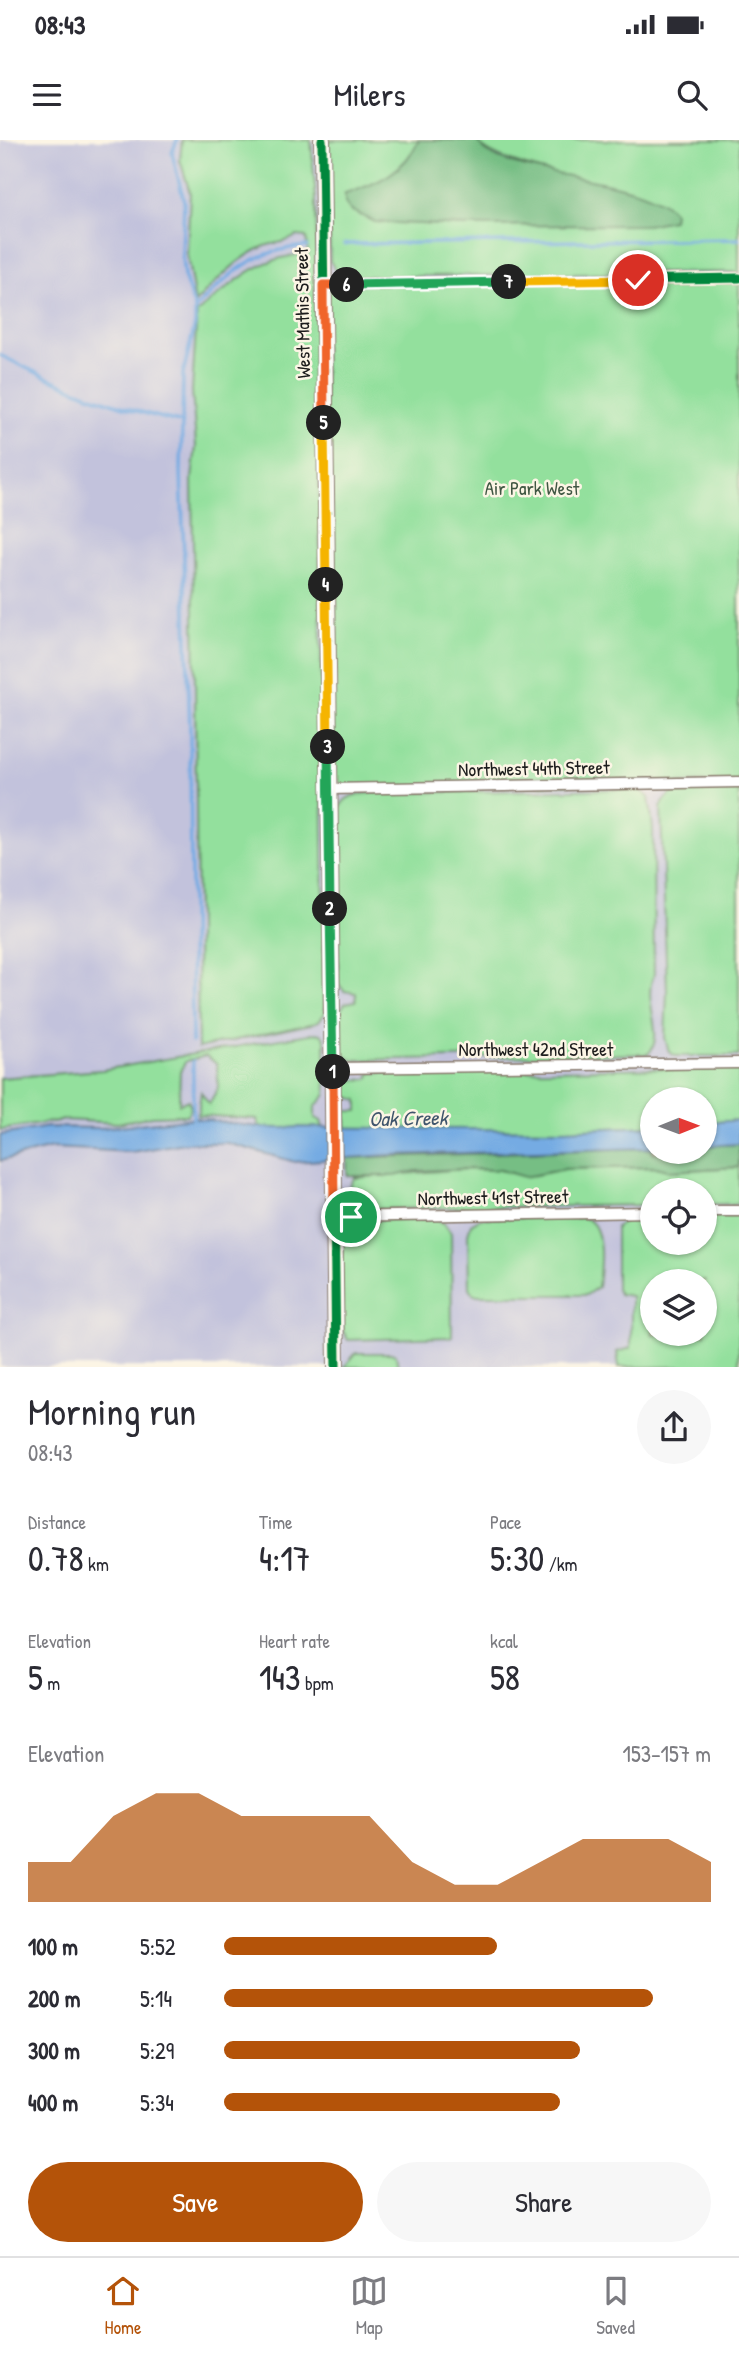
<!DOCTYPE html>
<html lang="en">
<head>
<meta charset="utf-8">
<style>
	:root { --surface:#fff; --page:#f7f7f7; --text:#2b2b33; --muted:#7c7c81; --line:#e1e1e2; --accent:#b45309 }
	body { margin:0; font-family:"Patrick Hand",sans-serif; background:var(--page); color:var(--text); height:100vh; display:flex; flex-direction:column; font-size:26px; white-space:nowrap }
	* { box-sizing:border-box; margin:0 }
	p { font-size:23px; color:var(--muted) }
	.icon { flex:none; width:38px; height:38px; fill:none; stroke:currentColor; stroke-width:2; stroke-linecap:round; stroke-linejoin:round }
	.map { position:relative; height:1227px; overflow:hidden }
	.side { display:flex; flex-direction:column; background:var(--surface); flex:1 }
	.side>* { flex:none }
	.needle { width:46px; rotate:89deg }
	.tools { position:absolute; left:640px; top:947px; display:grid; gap:14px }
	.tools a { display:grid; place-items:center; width:77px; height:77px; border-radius:50%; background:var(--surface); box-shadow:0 2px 5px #0004; font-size:35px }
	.pin { position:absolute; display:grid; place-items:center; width:60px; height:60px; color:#fff; margin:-30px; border:4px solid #fff; border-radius:50%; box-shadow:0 2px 7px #0007 }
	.km { position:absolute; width:35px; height:35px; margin:-18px; border-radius:50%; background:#222; color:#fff; font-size:19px; line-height:35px; text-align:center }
	.round { display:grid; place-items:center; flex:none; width:74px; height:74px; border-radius:37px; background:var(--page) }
	.headline { display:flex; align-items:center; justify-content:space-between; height:119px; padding:0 28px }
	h1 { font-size:38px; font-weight:600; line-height:52px }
	.stats { display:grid; grid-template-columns:repeat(3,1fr); gap:10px; height:119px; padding:7px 28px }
	.stats div { display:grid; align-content:center }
	.stats b { font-size:35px; font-weight:600 }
	.stats small { font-size:19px; font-weight:400 }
	.stats p { font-size:19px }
	.chart { height:196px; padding:14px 28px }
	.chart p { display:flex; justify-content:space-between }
	.chart svg { width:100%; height:126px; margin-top:7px; fill:var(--accent); opacity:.7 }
	.primary-button { display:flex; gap:14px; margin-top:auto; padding:14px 28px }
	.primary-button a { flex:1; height:80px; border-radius:42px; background:var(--accent); color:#fff; font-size:28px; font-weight:600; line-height:80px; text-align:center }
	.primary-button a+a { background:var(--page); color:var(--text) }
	ul { padding:0 28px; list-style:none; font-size:23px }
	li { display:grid; grid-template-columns:112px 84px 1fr; align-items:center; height:52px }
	li i { height:18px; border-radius:9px; background:var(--accent) }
	.status { display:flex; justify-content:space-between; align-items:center; height:49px; padding:0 35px; background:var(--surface); direction:ltr }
	.status svg { height:19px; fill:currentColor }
	header { display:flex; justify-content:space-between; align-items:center; height:91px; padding:0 28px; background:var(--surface); font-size:32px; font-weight:600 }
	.tabs { display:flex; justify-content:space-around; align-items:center; height:98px; border-top:2px solid var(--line); background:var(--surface); font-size:19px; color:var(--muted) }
	.tabs a { display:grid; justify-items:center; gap:4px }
	.tabs .on { color:var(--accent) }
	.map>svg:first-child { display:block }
</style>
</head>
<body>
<div class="status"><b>08:43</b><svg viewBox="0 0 49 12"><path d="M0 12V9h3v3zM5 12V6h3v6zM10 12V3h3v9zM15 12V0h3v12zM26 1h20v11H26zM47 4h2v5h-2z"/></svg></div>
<header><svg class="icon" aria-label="menu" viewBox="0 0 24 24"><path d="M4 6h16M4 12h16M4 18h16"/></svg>Milers<svg class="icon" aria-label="search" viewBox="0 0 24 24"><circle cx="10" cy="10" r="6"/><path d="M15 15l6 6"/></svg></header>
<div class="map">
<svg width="739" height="1227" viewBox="0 0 739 1227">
	<rect width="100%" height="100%" fill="#fcf5e5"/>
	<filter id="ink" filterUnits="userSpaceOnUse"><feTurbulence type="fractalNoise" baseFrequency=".0143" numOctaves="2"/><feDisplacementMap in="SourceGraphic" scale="14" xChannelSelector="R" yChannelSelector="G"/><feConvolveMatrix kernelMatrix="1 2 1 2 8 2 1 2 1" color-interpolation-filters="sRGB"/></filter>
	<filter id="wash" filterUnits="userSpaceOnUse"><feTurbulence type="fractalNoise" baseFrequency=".00686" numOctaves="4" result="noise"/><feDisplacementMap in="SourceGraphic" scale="28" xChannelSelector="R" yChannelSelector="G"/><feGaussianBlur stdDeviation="1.57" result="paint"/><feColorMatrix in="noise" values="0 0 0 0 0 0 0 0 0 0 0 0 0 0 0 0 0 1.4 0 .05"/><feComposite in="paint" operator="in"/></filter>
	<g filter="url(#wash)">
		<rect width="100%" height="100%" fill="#f4d9bb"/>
		<!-- industrial -->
		<path fill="#c2c2dc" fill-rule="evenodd" d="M0 0H739V1227H0ZM653 959H705V1012H653ZM653 1050H705V1102H653ZM653 1141H705V1194H653Z"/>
		<!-- green -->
		<path fill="#93e09d" stroke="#587e5c" stroke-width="2" fill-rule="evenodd" d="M182 0H311L316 59 325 873 319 881 311 884 198 908 195 541 192 339 196 306 192 251 197 173C234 142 258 116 308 114L306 97 296 96C285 104 276 102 265 106 238 117 215 142 195 163L187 115 190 53 180 20Z
			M328 0H419C404 33 377 44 345 54L375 82 466 86 643 53C613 46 487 25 477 0H739V132L346 137 336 131 330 121Z
			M739 138V642L329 649 323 145Z
			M739 647V916H676L669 912 665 898 667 852 661 668C671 638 713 648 739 647Z
			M638 649 649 657 653 689 654 835C641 861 667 895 648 914L352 920 343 914 340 871 345 863 356 861V853L344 851 338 843 337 673C344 654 356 654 374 653Z
			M315 893 321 894 325 898 326 955 315 967V978L321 981 323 988 272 990 259 986 257 979 198 975 201 952 209 964 218 948 217 924 206 916 186 921 180 931 179 964 188 960 191 967 187 975 152 976 118 983 65 980 0 990V938L102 930Z
			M739 927V980L705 983V959H653V986L561 990 346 989 345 971H358V960L345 956V945L352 940 369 939 370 933Z
			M656 1027 671 1031 739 1027V1064H705V1050H653V1065L374 1069 373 1063C363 1063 351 1065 346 1055L354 1038 465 1029 500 1030 525 1037 565 1029Z
			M705 1075H739V1227H619L617 1212 631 1208V1156L619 1154 616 1149V1087L627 1078 653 1076V1102H705ZM653 1141H705V1194H653Z
			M481 1078H583C606 1082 600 1128 598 1147L586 1155H474L469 1148 468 1094 471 1084Z
			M434 1079 444 1083 451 1093 452 1197 348 1200 343 1191C343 1171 335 1094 352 1085 370 1076 413 1080 434 1079Z
			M356 1213H391L396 1215 398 1227H344Z"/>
		<!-- forest -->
		<path fill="#76be84" stroke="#496d50" stroke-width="2" d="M419 0H477C493 40 642 32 674 72L673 80 647 85 466 86 375 82 350 70 345 63V54C377 44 404 32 419 0Z
			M739 1004V1027L671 1031 656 1027 565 1029 525 1037 500 1030 465 1029 416 1031 395 1036H347V1018L653 1008V1012H705V1006Z"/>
		<!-- water -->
		<path fill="#75abe3" stroke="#486480" stroke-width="2" d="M195 978C229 982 264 991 297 987L561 990 653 986V1008L389 1015 295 1022 227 1003H185L132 1012 52 1008 0 1021V995L48 987 100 988Z
			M739 980V1004L705 1006V983Z"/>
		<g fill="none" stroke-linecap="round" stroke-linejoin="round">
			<!-- stream -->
			<path stroke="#75abe3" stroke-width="3.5" d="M177 0 172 13 184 61 182 117 184 136 195 169V184L183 234 181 331 190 591 192 902
				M344 104 739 99
				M195 169C232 132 253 110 307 106
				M0 215C63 247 114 267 183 283
				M193 982V921"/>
		</g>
	</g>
	<g filter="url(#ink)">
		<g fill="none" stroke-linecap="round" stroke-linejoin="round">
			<!-- street casing -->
			<g stroke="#887a6c" stroke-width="13">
				<path id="street" d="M323 145 739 138
					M329 649 739 642
					M333 928 739 923
					M705 1071H739
					M334 1077 653 1072"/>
			</g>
			<!-- secondary casing -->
			<g stroke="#887a6c" stroke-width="18">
				<path id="secondary" d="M322 0 336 1227"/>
			</g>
			<!-- street -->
			<use href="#street" stroke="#fff" stroke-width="10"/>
			<!-- secondary -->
			<use href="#secondary" stroke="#fff" stroke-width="16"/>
			<!-- cycleway casing -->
			<g stroke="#fcf5e5" stroke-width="13">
				<path id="cycleway" d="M322 0 336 1227
					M323 145 739 138"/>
			</g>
			<!-- cycleway -->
			<use href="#cycleway" stroke="#00873e" stroke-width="9"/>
		</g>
	</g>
	<g fill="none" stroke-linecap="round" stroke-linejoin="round" filter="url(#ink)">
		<!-- split-1 casing -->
		<g stroke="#fff" stroke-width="14">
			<path id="split-1" d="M333 932 334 1077H351"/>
		</g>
		<!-- split-2 casing -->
		<g stroke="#fff" stroke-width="14">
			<path id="split-2" d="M330 769 333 932"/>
		</g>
		<!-- split-3 casing -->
		<g stroke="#fff" stroke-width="14">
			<path id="split-3" d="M328 607 330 769"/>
		</g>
		<!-- split-4 casing -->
		<g stroke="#fff" stroke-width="14">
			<path id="split-4" d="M326 445 328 607"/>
		</g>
		<!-- split-5 casing -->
		<g stroke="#fff" stroke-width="14">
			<path id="split-5" d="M324 283 326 445"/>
		</g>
		<!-- split-6 casing -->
		<g stroke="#fff" stroke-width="14">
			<path id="split-6" d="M324 283 323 145H347"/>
		</g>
		<!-- split-7 casing -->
		<g stroke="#fff" stroke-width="14">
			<path id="split-7" d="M347 145 509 142"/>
		</g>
		<!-- split-8 casing -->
		<g stroke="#fff" stroke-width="14">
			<path id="split-8" d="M509 142 638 140"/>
		</g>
		<!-- split-1 -->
		<use href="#split-1" stroke="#f0652b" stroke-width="9"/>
		<!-- split-2 -->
		<use href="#split-2" stroke="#22a559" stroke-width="9"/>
		<!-- split-3 -->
		<use href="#split-3" stroke="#22a559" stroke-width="9"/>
		<!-- split-4 -->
		<use href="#split-4" stroke="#f5b400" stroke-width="9"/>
		<!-- split-5 -->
		<use href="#split-5" stroke="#f5b400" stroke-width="9"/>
		<!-- split-6 -->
		<use href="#split-6" stroke="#f0652b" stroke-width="9"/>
		<!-- split-7 -->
		<use href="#split-7" stroke="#22a559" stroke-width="9"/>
		<!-- split-8 -->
		<use href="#split-8" stroke="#f5b400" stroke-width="9"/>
	</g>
	<g text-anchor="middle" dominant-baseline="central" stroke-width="5" stroke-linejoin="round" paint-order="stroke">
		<!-- street labels -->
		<g font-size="19" fill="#1c1c1c" stroke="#fcf5e5">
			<text transform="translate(302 173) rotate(-91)">West Mathis Street</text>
			<text transform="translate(534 628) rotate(-1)">Northwest 44th Street</text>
			<text x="536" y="909">Northwest 42nd Street</text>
			<text transform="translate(493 1057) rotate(-1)">Northwest 41st Street</text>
		</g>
		<!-- park labels -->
		<g font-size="19" fill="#405743" stroke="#fcf5e5">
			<text x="532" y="348">Air Park West</text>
		</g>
		<!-- water labels -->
		<g font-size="21" font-style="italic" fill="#40556c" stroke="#fcf5e5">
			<text transform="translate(408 978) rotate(-1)">Oak Creek</text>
		</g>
	</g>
</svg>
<div class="tools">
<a><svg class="needle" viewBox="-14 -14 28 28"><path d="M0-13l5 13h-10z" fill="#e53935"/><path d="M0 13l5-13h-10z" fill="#7c7c81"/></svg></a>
<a><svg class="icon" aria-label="locate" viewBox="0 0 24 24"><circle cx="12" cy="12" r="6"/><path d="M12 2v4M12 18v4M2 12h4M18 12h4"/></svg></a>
<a><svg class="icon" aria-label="layers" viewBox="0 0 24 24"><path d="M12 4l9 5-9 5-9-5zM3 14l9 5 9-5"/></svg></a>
</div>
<div class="pin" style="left:351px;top:1077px;background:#1e9e55"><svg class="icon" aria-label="arrive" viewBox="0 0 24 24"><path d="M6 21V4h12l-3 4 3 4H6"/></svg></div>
<div class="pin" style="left:638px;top:140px;background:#d93025"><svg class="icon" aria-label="check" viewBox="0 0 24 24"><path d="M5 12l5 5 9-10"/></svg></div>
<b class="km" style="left:333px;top:932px">1</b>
<b class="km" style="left:330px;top:769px">2</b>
<b class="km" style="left:328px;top:607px">3</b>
<b class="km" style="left:326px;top:445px">4</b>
<b class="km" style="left:324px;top:283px">5</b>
<b class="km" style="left:347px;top:145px">6</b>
<b class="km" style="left:509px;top:142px">7</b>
</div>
<section class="side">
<div class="headline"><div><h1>Morning run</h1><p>08:43</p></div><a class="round"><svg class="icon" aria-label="share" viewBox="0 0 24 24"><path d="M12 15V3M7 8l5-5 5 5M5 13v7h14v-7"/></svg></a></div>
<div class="stats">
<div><p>Distance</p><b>0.78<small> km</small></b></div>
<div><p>Time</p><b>4:17</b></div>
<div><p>Pace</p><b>5:30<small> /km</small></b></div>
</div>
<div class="stats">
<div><p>Elevation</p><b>5<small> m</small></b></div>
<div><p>Heart rate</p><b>143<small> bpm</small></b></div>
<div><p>kcal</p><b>58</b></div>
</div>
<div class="chart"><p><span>Elevation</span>153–157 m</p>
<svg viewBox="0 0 160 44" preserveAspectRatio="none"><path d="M0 44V30L10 30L20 14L30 6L40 6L50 14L60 14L70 14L80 14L90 30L100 38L110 38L120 30L130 22L140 22L150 22L160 30V44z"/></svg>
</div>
<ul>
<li><b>100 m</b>5:52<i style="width:56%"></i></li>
<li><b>200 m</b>5:14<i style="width:88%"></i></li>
<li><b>300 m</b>5:29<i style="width:73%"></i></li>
<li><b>400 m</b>5:34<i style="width:69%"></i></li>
</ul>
<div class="primary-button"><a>Save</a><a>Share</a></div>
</section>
<nav class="tabs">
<a class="on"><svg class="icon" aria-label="home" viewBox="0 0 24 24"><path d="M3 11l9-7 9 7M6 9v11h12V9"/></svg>Home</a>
<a><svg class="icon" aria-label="map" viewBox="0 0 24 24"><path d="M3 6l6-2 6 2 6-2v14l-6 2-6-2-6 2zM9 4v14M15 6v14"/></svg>Map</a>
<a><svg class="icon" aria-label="saved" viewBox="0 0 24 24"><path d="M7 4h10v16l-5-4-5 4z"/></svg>Saved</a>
</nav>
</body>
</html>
